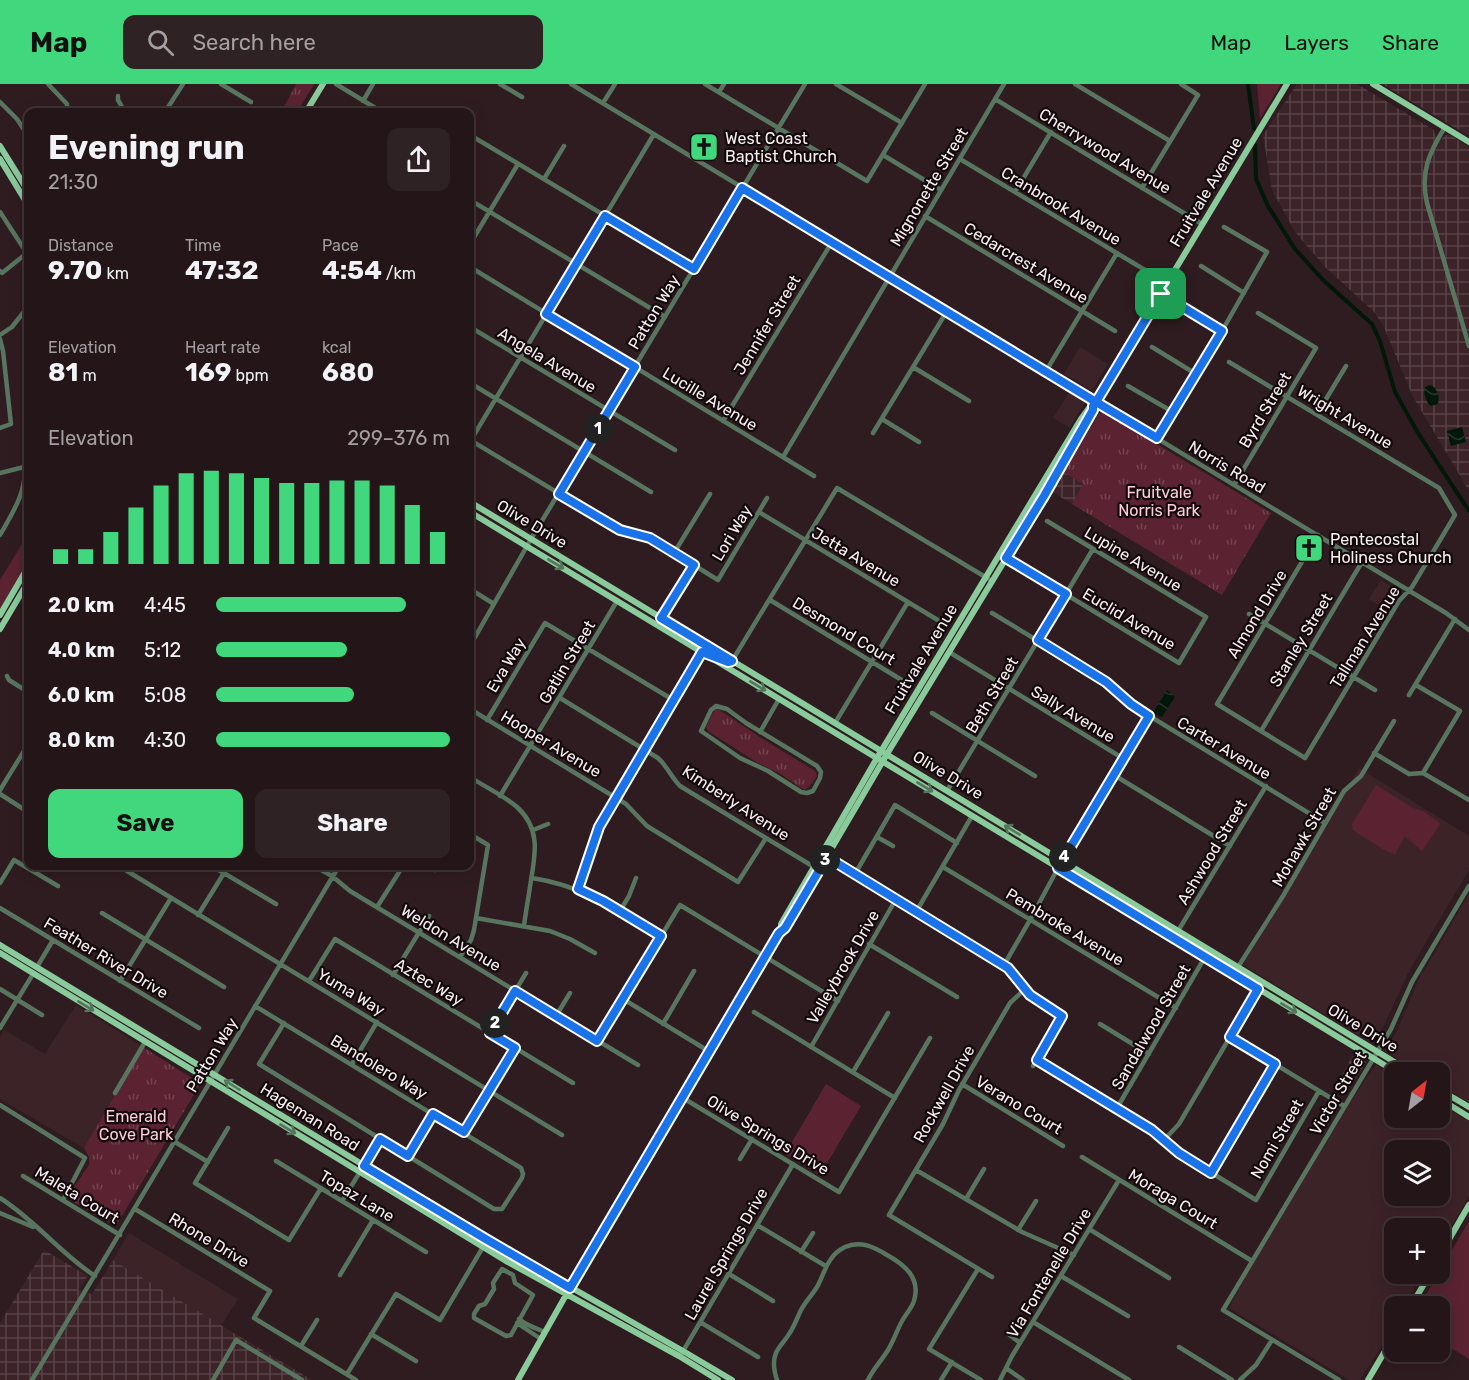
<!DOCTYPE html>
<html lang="en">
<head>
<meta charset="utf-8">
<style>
	:root { --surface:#231518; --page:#2f2225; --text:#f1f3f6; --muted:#a39fa2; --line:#403437; --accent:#41d77c }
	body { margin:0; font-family:Rubik,sans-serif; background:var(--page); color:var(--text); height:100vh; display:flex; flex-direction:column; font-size:22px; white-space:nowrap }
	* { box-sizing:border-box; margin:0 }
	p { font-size:20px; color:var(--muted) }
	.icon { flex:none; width:33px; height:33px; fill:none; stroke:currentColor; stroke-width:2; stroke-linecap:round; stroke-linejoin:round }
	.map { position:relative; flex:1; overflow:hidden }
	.side { position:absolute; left:24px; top:24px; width:450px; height:762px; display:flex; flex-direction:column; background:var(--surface); border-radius:12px; box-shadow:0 3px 15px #0003,0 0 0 2px var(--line) }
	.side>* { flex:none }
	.needle { width:39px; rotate:31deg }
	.tools { position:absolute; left:1384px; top:978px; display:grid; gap:12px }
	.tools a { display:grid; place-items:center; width:66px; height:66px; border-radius:12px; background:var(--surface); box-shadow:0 3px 15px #0003,0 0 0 2px var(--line); font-size:30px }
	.pin { position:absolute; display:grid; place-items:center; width:51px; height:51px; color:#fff; margin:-26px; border-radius:12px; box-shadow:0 3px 9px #0006 }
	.km { position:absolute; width:30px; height:30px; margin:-15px; border-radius:50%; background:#222; color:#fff; font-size:16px; line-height:30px; text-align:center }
	.round { display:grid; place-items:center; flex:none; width:63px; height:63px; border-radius:12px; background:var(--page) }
	.overview { display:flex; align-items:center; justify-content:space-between; height:102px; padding:0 24px }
	h1 { font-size:33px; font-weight:700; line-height:45px }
	.metrics { display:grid; grid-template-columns:repeat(3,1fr); gap:9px; height:102px; padding:6px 24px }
	.metrics div { display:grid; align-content:center }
	.metrics b { font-size:26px; font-weight:700 }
	.metrics small { font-size:16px; font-weight:400 }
	.metrics p { font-size:16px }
	.chart { height:168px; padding:12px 24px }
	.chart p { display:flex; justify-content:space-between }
	.chart svg { width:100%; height:108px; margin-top:6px; stroke:var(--accent); stroke-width:6 }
	.primary-button { display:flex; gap:12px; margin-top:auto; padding:12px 24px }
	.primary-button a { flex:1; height:69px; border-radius:12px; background:var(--accent); color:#111; font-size:24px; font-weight:700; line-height:69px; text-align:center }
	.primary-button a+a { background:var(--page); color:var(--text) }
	ul { padding:0 24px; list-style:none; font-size:20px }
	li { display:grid; grid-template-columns:96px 72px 1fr; align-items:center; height:45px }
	li i { height:15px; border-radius:8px; background:var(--accent) }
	header { display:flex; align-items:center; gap:36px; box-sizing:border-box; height:84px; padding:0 30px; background:var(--accent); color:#111 }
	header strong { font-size:28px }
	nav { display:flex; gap:33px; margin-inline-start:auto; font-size:21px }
	.search { width:420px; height:54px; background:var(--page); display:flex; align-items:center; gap:15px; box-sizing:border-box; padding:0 21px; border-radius:12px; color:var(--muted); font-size:22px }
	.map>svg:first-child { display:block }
</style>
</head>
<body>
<header>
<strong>Map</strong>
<div class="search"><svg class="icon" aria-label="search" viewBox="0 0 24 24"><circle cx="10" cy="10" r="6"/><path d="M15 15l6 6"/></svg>Search here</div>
<nav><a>Map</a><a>Layers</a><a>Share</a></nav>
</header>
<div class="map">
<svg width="1469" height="1296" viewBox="0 0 1469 1296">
	<defs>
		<pattern id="industrial-grid" width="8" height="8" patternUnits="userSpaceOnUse" patternTransform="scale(1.5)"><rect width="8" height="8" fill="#3c2328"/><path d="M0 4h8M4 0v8" fill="none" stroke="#594348"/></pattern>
		<pattern id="park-tufts" width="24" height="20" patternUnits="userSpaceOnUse" patternTransform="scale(1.5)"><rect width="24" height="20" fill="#5b2332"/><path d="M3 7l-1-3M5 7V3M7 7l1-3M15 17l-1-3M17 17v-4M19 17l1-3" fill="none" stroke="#734350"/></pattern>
		<pattern id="water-waves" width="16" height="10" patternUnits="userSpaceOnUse" patternTransform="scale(1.5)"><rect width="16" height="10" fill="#011708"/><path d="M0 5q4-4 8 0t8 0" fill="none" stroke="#27392c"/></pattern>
	</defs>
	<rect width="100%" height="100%" fill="#2f1c20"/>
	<!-- built -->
	<path fill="#3c2328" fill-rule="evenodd" d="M1080 263 1108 280 1093 305 1091 306 1064 290Z
		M1070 307 1086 317 1070 344 1053 334Z
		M1381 496 1399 508 1387 526 1369 515Z
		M1359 684 1469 752V786L1410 885 1385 939 1373 960 1243 881Z
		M1469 810V1019L1440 1001V988H1419L1385 967 1397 947 1419 895Z
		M76 921 143 963 84 1064 0 1015V953L4 946 45 970Z
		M1376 981 1395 993V1034H1440V1020L1469 1037V1112L1440 1161V1144H1395V1190H1423L1404 1222H1395V1237L1378 1268 1360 1296H1349L1229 1224 1265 1156 1356 1009ZM1395 1066H1440V1112H1395Z
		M129 1149 238 1215 221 1242 113 1176Z"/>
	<!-- industrial -->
	<path fill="url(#industrial-grid)" d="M1297 0H1357L1434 46 1435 51 1441 55 1446 51H1450L1469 63V407L1412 311 1383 241 1374 228 1325 183 1295 148 1272 106 1263 51Z
		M1382 0H1469V52Z
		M1064 388 1084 400 1072 420 1052 408Z
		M1355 968 1364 974 1366 978 1355 997 1342 990Z
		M44 1166 88 1192 78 1206 92 1210 113 1176 312 1296H0V1239Z"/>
	<!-- grass -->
	<path fill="#5b2332" d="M1257 0H1281L1260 35Z
		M28 456V478L0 526V496L22 460Z
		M1376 701 1413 724 1423 727 1439 738 1440 740 1422 767 1405 752 1395 771 1381 764 1353 746 1352 740Z
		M826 1000 861 1022 820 1091 785 1070Z
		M1469 1137V1275L1440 1257V1222H1419L1438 1190H1440V1186Z"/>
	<!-- park -->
	<path fill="url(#park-tufts)" d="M296 0H314L297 28H281Z
		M1102 327 1271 429 1222 511 1072 420 1083 400 1064 388 1098 331Z
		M715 625H718L758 652 815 687 817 692 809 703 804 706 779 689 758 679 708 647 706 643Z
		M143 963 198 998 199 1002 116 1142 69 1115 68 1112 89 1081V1073L84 1064Z"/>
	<!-- water -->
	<path fill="url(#water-waves)" d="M1430 301C1437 303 1440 312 1438 320L1431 322C1426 319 1423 309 1425 303Z
		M1462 343 1466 358 1451 362 1447 347Z
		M1167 606 1175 613 1162 633 1153 629Z"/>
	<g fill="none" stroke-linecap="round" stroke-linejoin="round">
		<!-- canal -->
		<path stroke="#011708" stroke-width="4" d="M1248 0 1254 45
			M1255 61 1256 95 1268 122 1295 165 1323 196 1372 240 1380 257 1395 308 1418 349 1469 427"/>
		<!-- minor -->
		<path stroke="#58765f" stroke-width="4.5" d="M48 0 67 20V25
			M221 0 251 18
			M336 0 382 28
			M500 0 522 13
			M571 0 1446 529 1469 546
			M705 0 867 97 925 0
			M836 0 902 39
			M1075 0 1170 57
			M719 8 724 0
			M118 12V16L125 28
			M995 15 1202 140
			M363 17 373 0
			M0 18 17 35 28 52
			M603 19 615 0
			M169 23 178 28
			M165 28 183 0
			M1445 43C1429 69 1420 88 1427 119L1469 262
			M470 51 694 185
			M883 71 941 106
			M960 75 1150 189
			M544 95 564 62
			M1142 104 1198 11 1181 0
			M1015 108 1051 48
			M470 116 665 233
			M0 128 28 171
			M925 132 1115 247
			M470 160 518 80
			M1201 182 1244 209
			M470 183 814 392
			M0 187 2 189 27 169
			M1161 210 1222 247
			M470 243 675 366
			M0 251 12 243 23 229 28 235
			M0 255 3 267 11 340 0 344
			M1152 263 1196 290
			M1229 278 1439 404 1455 431 1412 503 1399 517 1305 674 1217 620 1318 451
			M913 283 969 317
			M1046 287 1117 169
			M470 299 651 408
			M1128 302 1173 328
			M1317 330 1346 282
			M882 335 919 358
			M723 337 832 158
			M873 349 947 227
			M1157 354 1222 247 1267 168 1224 143
			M470 356 620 446 650 454 718 496 767 414
			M471 356 654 50
			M783 373 1004 0
			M0 389 28 382
			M1234 401 1316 264 1258 229
			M759 428 941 538
			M0 451C13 428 26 409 25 382
			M674 469 710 410
			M1006 474 1179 579 1206 533 1047 437
			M470 505 494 520
			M770 516 905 598
			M992 529 1106 598 1138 625 1325 739
			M1249 530 1375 606
			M661 534 694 481
			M470 562 531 455 805 0
			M949 568 1124 675
			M732 577 837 404 992 497
			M7 592 9 596 28 608
			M1416 601 1460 627 1423 689
			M1409 611 1455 535
			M560 614 658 674C667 682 671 693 680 702L814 783
			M716 622 727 625 746 639 817 682 821 688 820 694 813 707 807 709 801 708 768 687 740 674 701 647 711 626Z
			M470 625 626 720 647 742 738 798 766 754
			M932 629 1035 692
			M487 636 545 539 675 617
			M835 639 908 518
			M1261 647 1362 478
			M760 648 779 615
			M1374 669 1409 690 1423 689
			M1423 689 1469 716
			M1114 691 1230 762
			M470 693C485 703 503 711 517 723 540 744 536 768 531 796 529 811 526 826 524 842
			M0 706 24 667 28 670
			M947 707 1093 465
			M0 710 28 728
			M500 712 617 517
			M533 746 548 740
			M877 753 893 762
			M827 773 1004 881 1013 889 1030 911 1062 932 1033 982
			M212 782 276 820
			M314 782 332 792 350 807 638 981
			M428 782 435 786
			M943 783 1176 924
			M127 787 562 1051
			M855 790 895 721 957 759
			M532 794C584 802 617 825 661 852
			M0 799 14 776 58 802
			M578 805 599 743 702 568
			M377 823 403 782
			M0 824 199 944
			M620 827 629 812 636 794
			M916 828 972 732
			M102 829 224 903
			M198 831 224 789
			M476 834 550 847 570 855 595 869
			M1178 847 1266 702
			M869 860 957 913
			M460 873 471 856 474 846 488 761 470 750
			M1004 881 1030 836 1058 784 1149 632
			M37 883 53 856
			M1238 883 1283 812 1344 707 1361 692 1394 637
			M393 891 429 832
			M120 897 171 814
			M309 897 335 855 573 999
			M0 905 42 931
			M623 915 710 968
			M255 922 521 1084 523 1090 522 1094 502 1125H494L259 980 284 939
			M754 928 895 1014
			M556 932 570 909
			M663 940 694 887
			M1100 940 1149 970
			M0 944 33 890
			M490 949 526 889
			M1230 953 1344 1022
			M598 957 680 821 838 917
			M811 963 896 815
			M1037 976 1147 1043 1179 1069 1256 1116 1319 1007
			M352 980 377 938
			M853 988 888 929
			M962 1000 1063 1062
			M115 1009 145 958
			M683 1014 839 1108 930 954
			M0 1021 85 1074 63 1116
			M1117 1024 1205 873
			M228 1044 195 1099 289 1156 321 1104
			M464 1048 515 965
			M1164 1056 1179 1040 1258 905
			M175 1058 208 1078
			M408 1072 433 1030
			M1082 1073 1252 1177
			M740 1075 752 1055
			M276 1077 426 1168
			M364 1081 380 1055
			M916 1086 1022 1148 1074 1171
			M1211 1088 1275 980
			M23 1092 120 1151
			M0 1114C35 1136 61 1170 95 1192
			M966 1115 984 1085
			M342 1117 360 1088
			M135 1125 270 1207 254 1234 356 1296
			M0 1129 33 1143
			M757 1141 824 1181
			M1089 1145 1169 1194
			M1018 1146 1036 1117
			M801 1168 813 1149
			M502 1185 513 1191 515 1199 533 1211 511 1251 506 1252 474 1234V1230L479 1222 485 1220 494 1205 493 1199Z
			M978 1185 929 1265 981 1296
			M729 1190 773 1217
			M340 1191 373 1136
			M1061 1192 1128 1232
			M992 1193 889 1131 943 1040 959 1006 1010 919 1025 905
			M519 1235C527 1242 536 1244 545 1248
			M700 1238 758 1273
			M1033 1238 1129 1296
			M517 1239 541 1255
			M1007 1249 1020 1259
			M371 1250 416 1277
			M301 1262 317 1236
			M1179 1263 1232 1296
			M682 1269 793 1080
			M1006 1284 1023 1296
			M347 1290 396 1210 440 1236 483 1163
			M32 1296 339 782
			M213 1296 236 1256 302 1296
			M777 1296C774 1287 772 1278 776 1269 779 1262 785 1257 789 1250 794 1243 797 1234 801 1226 805 1218 812 1211 817 1203 822 1194 825 1183 831 1175 834 1170 839 1166 845 1163 860 1156 874 1163 887 1171 905 1181 921 1194 914 1217 911 1225 906 1230 902 1237 897 1246 894 1256 888 1266 882 1276 873 1285 868 1296
			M941 1296 952 1278
			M1000 1296 1012 1272 1119 1096
			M1240 1296 1256 1281 1272 1256
			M1339 1296 1223 1226 1391 945 1412 898 1469 802"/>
		<!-- major -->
		<path stroke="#8acb9c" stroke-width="6" d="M1373 0 1469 58
			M306 28 323 0
			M0 62 28 107
			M0 75 28 121
			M470 418 1411 988
			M470 428 1396 988
			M0 531 28 483
			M0 545 28 498
			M781 846V840L877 674 1081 335 1089 324 1093 322
			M0 861 484 1154 683 1267 732 1296
			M0 869 506 1177 679 1272 718 1296
			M1440 1006 1469 1023
			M1440 1015 1469 1033
			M1440 1171 1469 1121
			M1411 1222 1430 1190
			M518 1296 566 1211 781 846 785 844 792 832 887 670 1044 412 1093 326V322L1287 0
			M1368 1296 1395 1250"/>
	</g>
	<!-- one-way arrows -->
	<defs><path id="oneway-shaft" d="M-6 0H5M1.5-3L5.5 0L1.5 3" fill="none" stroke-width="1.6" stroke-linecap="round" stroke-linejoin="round" transform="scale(1.5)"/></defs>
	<g stroke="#54745b">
		<use href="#oneway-shaft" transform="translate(556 480) rotate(31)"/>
		<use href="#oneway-shaft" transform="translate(758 602) rotate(31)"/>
		<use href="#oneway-shaft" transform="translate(925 703) rotate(31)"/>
		<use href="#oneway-shaft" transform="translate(1012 746) rotate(-149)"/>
		<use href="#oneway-shaft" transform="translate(86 922) rotate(31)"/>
		<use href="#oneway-shaft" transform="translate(1289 924) rotate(31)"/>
		<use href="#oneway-shaft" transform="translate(232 1001) rotate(-148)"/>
		<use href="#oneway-shaft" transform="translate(288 1045) rotate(31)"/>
	</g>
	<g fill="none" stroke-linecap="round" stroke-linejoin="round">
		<!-- route casing -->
		<g stroke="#fff" stroke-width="12">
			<path id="route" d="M1161 210 1096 318 742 104 694 185 605 132 546 230 635 283 559 410 620 446 650 454 694 481 661 534 732 577 728 578 702 568 599 743 578 805 603 817 661 852 597 957 515 907 490 949 515 964 464 1048 433 1030 408 1072 380 1055 364 1082 484 1154 570 1204 779 849 785 844 827 773 1008 884 1030 911 1062 932 1037 976 1152 1046 1179 1069 1211 1089 1275 980 1230 953 1258 905 1058 784 1149 632 1131 620 1106 598 1038 556 1066 510 1006 474 1044 412 1093 326V322L1096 318 1157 354 1222 247 1161 210"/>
		</g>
		<!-- route -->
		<use href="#route" stroke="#1a73e8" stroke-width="8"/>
	</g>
	<!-- icons -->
	<defs>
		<g id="church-square" transform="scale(1.5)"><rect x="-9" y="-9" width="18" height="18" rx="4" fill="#41d77c" stroke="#11090b"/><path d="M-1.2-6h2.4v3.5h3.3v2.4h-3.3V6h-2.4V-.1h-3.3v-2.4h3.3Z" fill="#111"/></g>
	</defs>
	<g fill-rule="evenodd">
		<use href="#church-square" x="704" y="63"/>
		<use href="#church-square" x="1309" y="464"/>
	</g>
	<g text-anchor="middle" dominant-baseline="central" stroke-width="4.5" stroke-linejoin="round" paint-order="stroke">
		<!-- poi labels -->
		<g font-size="16" fill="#fbeef0" stroke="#11090b" text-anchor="start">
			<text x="725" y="54">West Coast<tspan x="725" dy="18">Baptist Church</tspan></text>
			<text x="1330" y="455">Pentecostal<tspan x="1330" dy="18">Holiness Church</tspan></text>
		</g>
		<!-- street labels -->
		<g font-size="16" fill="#fbeef0" stroke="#11090b">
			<text transform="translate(1105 67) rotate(31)">Cherrywood Avenue</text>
			<text transform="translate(929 103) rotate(-59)">Mignonette Street</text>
			<text transform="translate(1206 108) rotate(-59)">Fruitvale Avenue</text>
			<text transform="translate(1061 122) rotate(31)">Cranbrook Avenue</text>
			<text transform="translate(1026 179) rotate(31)">Cedarcrest Avenue</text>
			<text transform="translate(654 228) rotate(-59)">Patton Way</text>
			<text transform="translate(767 241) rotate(-59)">Jennifer Street</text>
			<text transform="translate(547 276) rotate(31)">Angela Avenue</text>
			<text transform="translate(710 315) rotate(31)">Lucille Avenue</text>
			<text transform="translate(1265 326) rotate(-59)">Byrd Street</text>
			<text transform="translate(1345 333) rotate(31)">Wright Avenue</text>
			<text transform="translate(1227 383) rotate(31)">Norris Road</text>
			<text transform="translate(532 440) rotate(31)">Olive Drive</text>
			<text transform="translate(732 449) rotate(-59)">Lori Way</text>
			<text transform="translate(856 473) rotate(31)">Jetta Avenue</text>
			<text transform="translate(1133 475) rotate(31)">Lupine Avenue</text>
			<text transform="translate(1257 530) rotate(-59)">Almond Drive</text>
			<text transform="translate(1129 535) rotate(31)">Euclid Avenue</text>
			<text transform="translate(844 547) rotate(31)">Desmond Court</text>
			<text transform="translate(1365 553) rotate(-58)">Tallman Avenue</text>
			<text transform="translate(1301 556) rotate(-59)">Stanley Street</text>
			<text transform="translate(921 575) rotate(-59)">Fruitvale Avenue</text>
			<text transform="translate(567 578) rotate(-59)">Gatlin Street</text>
			<text transform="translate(506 581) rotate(-59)">Eva Way</text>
			<text transform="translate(992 611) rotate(-59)">Beth Street</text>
			<text transform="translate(1073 630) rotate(31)">Sally Avenue</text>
			<text transform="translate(551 660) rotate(31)">Hooper Avenue</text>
			<text transform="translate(1224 664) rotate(31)">Carter Avenue</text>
			<text transform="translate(948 691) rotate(31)">Olive Drive</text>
			<text transform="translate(736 719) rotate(33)">Kimberly Avenue</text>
			<text transform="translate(1304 753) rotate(-60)">Mohawk Street</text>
			<text transform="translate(1212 768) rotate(-59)">Ashwood Street</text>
			<text transform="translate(1065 843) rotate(31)">Pembroke Avenue</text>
			<text transform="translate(451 854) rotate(31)">Weldon Avenue</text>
			<text transform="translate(106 874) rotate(31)">Feather River Drive</text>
			<text transform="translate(843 883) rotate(-60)">Valleybrook Drive</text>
			<text transform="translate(429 898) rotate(31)">Aztec Way</text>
			<text transform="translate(351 908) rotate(31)">Yuma Way</text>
			<text transform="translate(1151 943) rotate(-60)">Sandalwood Street</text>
			<text transform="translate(1363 944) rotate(31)">Olive Drive</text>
			<text transform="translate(212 971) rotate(-59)">Patton Way</text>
			<text transform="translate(379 983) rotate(31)">Bandolero Way</text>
			<text transform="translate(1338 1009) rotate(-59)">Victor Street</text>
			<text transform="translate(944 1010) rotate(-61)">Rockwell Drive</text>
			<text transform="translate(1019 1021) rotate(31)">Verano Court</text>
			<text transform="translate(310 1033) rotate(32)">Hageman Road</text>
			<text transform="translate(768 1051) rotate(31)">Olive Springs Drive</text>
			<text transform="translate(1277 1055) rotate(-60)">Nomi Street</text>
			<text transform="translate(77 1111) rotate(31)">Maleta Court</text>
			<text transform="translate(357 1112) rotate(31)">Topaz Lane</text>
			<text transform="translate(1173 1115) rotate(31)">Moraga Court</text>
			<text transform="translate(209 1156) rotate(31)">Rhone Drive</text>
			<text transform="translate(726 1170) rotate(-60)">Laurel Springs Drive</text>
			<text transform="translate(1049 1189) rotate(-59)">Via Fontenelle Drive</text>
		</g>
		<!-- park labels -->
		<g font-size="16" fill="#fecdd6" stroke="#11090b">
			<text x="1159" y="408">Fruitvale<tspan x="1159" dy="18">Norris Park</tspan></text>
			<text x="136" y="1032">Emerald<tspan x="136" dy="18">Cove Park</tspan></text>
		</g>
	</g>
</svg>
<div class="tools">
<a><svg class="needle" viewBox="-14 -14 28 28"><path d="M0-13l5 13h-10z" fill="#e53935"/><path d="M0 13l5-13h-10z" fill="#a39fa2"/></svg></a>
<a><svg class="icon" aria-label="layers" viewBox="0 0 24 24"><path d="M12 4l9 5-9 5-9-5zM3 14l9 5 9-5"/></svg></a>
<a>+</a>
<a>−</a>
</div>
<div class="pin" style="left:1161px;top:210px;background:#1e9e55"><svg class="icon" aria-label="arrive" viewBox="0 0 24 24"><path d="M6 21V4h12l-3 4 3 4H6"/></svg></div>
<b class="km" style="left:598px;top:345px">1</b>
<b class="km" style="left:495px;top:939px">2</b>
<b class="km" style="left:825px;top:776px">3</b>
<b class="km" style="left:1064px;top:773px">4</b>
<section class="side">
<div class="overview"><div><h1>Evening run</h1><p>21:30</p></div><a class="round"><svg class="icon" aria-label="share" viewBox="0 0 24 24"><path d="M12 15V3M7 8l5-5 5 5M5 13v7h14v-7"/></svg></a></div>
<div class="metrics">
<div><p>Distance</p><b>9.70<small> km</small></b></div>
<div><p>Time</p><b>47:32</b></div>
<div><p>Pace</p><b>4:54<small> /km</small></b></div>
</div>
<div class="metrics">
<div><p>Elevation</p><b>81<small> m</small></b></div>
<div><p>Heart rate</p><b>169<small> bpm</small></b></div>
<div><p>kcal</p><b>680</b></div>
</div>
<div class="chart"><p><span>Elevation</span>299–376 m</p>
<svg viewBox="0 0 160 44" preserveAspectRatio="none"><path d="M5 44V38M15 44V38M25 44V31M35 44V21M45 44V12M55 44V7M65 44V6M75 44V7M85 44V9M95 44V11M105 44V11M115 44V10M125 44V10M135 44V12M145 44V20M155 44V31"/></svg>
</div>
<ul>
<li><b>2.0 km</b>4:45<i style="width:81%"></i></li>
<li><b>4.0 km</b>5:12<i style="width:56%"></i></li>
<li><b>6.0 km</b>5:08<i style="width:59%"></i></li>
<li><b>8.0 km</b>4:30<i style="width:100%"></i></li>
</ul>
<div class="primary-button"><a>Save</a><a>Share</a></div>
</section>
</div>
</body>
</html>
